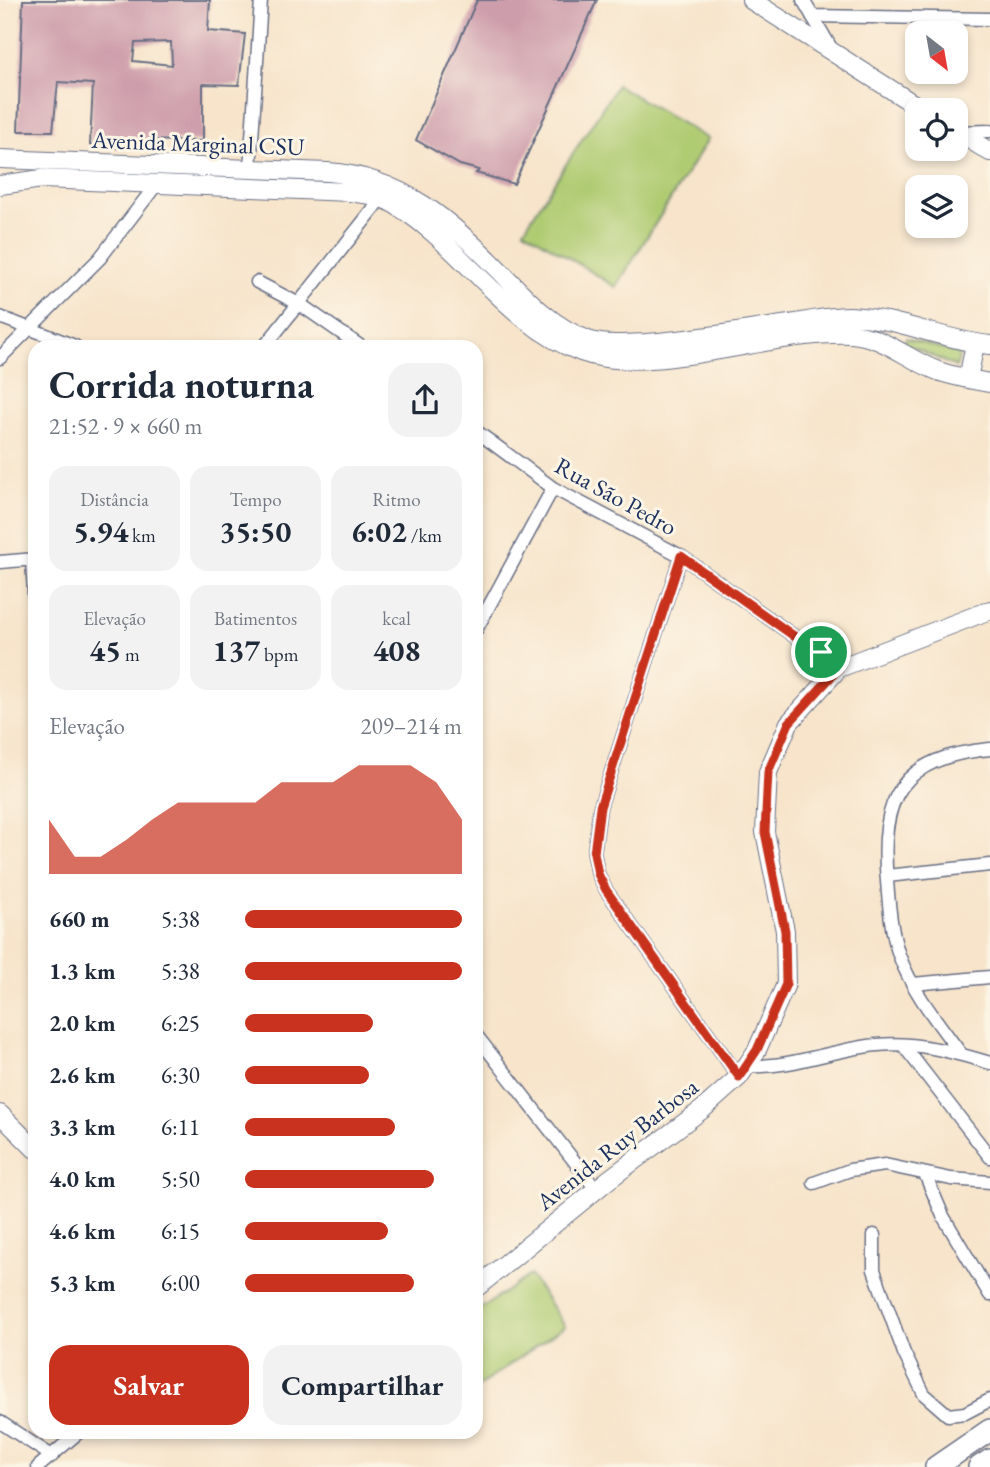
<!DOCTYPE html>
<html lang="pt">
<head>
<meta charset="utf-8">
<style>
	:root { --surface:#fff; --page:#f2f2f3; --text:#1f2937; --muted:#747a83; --accent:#c8321e }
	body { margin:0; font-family:"EB Garamond",serif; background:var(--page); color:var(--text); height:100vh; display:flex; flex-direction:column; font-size:26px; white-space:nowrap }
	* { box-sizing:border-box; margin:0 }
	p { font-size:23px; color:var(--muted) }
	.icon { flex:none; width:38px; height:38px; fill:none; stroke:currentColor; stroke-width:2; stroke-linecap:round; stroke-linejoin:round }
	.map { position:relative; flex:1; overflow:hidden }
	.drawer { position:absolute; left:28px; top:340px; width:455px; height:1099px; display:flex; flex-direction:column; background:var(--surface); border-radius:21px; box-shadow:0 4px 10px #0003 }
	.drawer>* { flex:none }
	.needle { width:46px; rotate:149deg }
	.fabs { position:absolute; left:905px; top:21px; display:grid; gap:14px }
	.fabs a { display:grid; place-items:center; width:63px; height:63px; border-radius:14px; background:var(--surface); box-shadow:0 4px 10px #0003; font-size:35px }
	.pin { position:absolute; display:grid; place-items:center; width:60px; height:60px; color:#fff; margin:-30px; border:4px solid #fff; border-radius:50%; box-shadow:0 2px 7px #0007 }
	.round { display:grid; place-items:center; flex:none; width:74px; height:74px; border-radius:21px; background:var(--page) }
	.overview { display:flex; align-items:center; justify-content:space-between; height:119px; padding:0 21px }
	h1 { font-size:38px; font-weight:700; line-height:52px }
	.stats { display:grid; grid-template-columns:repeat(3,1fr); gap:10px; height:119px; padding:7px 21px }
	.stats div { display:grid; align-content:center; border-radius:18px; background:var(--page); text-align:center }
	.stats b { font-size:30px; font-weight:700 }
	.stats small { font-size:19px; font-weight:400 }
	.stats p { font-size:19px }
	.chart { height:196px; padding:14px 21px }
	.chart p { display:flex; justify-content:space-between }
	.chart svg { width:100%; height:126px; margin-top:7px; fill:var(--accent); opacity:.7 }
	.button { display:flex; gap:14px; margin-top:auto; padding:14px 21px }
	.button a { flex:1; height:80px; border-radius:21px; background:var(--accent); color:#fff; font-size:28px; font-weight:700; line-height:80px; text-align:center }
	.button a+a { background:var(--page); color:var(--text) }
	ul { padding:0 21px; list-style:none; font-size:23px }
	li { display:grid; grid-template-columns:112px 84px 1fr; align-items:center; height:52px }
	li i { height:18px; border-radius:9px; background:var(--accent) }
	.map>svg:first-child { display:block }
</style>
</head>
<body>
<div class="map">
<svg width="990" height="1467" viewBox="0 0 990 1467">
	<rect width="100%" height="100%" fill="#fcf5e5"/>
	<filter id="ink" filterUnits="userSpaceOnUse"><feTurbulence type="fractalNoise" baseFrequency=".0143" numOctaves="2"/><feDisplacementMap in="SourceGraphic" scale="14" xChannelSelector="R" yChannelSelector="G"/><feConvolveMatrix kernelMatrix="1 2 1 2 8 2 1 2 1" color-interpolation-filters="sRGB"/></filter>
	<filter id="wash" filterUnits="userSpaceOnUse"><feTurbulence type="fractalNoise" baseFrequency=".00686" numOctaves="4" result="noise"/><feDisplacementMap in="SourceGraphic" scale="28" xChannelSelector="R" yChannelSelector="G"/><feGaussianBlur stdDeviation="1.57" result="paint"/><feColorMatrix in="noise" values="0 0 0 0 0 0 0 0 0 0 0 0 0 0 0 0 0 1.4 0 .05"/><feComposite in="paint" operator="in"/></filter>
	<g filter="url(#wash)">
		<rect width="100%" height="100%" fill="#f7e4cb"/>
		<!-- green -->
		<path fill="#b0cc73" stroke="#667e68" stroke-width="2" d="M617 85 708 139 616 287 524 230Z
			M906 338 960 354 956 367 904 343Z
			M530 1275 565 1326 476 1388V1312Z"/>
		<g id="blocks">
			<!-- building -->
			<path fill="#ce9dab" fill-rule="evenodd" d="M23 0H210L208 31 245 34 239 85 203 84V141L129 140 128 149 90 145 93 84 58 82 53 131H18ZM171 42 172 65 133 61 135 43Z
				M477 0H597L514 184 476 173 479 170 460 165 416 140Z"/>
		</g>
	</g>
	<g filter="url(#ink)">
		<use href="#blocks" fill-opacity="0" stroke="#686e84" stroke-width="2"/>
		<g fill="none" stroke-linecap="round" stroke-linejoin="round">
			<!-- street casing -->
			<g stroke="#686e84" stroke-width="15">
				<path id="street" d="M803 0 831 48
					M812 16 990 19
					M956 132 990 131
					M250 169 261 0
					M257 282 301 305 360 346
					M0 317 75 346
					M265 346 386 193
					M0 358 100 258 156 185
					M476 431 553 488 681 556 839 668
					M681 556 600 807 594 853 598 874 606 890 739 1077
					M32 560 35 611
					M0 562 35 559
					M476 630 553 488
					M887 876 990 865
					M913 984 990 977
					M476 1035 596 1189
					M903 1045 990 1157
					M961 1054C939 1024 912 991 899 955 891 932 889 906 887 881 879 797 901 757 990 749
					M748 1066C792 1068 834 1049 877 1045 916 1041 953 1052 990 1063
					M925 1174 943 1216 990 1295
					M814 1183 850 1170 885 1165 951 1179 990 1182
					M874 1235V1270L904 1353 924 1394 948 1415 965 1413 990 1400
					M0 1422 52 1456
					M38 1467 79 1432"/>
			</g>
			<!-- secondary casing -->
			<g stroke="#686e84" stroke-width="20">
				<path id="secondary" d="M751 0 923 110
					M956 131 990 152
					M0 159 328 172C402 177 452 222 502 273 528 300 552 327 588 340 607 346 627 344 646 343 692 340 737 332 782 325 805 322 828 316 850 316 898 318 943 340 990 345
					M0 185 42 179 349 192C360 194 375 194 385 199 458 237 505 325 581 352 652 378 772 330 851 334 884 336 908 360 938 371 955 377 973 380 990 383
					M968 379 975 344
					M0 1114 35 1149
					M476 1288 608 1180 703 1109 739 1077 757 1050 786 984 785 931 765 832 768 772 789 723 839 668 990 610"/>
			</g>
			<!-- primary casing -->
			<g stroke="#686e84" stroke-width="24">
				<path id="primary" d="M936 1467 990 1430
					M979 1467 990 1460"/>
			</g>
			<!-- street -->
			<use href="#street" stroke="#fff" stroke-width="12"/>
			<!-- secondary -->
			<use href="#secondary" stroke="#fff" stroke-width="18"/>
			<!-- primary -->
			<use href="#primary" stroke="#fff" stroke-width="21"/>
		</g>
	</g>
	<g fill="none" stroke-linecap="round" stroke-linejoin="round" filter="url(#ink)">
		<!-- route casing -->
		<g stroke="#fff" stroke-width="14">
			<path id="route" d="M681 556 839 668 789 723 768 772 765 832 785 931 786 984 757 1050 739 1077 606 890 598 874 594 853 600 807Z"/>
		</g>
		<!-- route -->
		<use href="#route" stroke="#c8321e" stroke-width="9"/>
	</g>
	<g text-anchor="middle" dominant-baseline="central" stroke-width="6" stroke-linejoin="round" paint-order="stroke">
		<!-- street labels -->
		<g font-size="24" fill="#1b2f5e" stroke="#fcf5e5">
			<text transform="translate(198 143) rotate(2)">Avenida Marginal CSU</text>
			<text transform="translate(616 496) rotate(29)">Rua São Pedro</text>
			<text transform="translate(617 1144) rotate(-38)">Avenida Ruy Barbosa</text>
		</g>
	</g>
</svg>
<div class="fabs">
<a><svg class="needle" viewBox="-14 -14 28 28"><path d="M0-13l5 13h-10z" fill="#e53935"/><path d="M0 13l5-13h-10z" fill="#747a83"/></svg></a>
<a><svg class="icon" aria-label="locate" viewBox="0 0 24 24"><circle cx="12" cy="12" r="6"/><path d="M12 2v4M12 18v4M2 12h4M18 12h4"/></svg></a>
<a><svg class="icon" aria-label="layers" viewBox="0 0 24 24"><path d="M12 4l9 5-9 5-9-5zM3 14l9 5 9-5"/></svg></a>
</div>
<div class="pin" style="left:821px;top:652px;background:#1e9e55"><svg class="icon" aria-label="arrive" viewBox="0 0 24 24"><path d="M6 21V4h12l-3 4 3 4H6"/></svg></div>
<section class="drawer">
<div class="overview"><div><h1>Corrida noturna</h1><p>21:52 · 9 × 660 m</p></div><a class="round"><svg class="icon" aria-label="share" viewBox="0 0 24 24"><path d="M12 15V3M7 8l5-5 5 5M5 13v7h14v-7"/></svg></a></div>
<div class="stats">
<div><p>Distância</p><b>5.94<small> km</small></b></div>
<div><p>Tempo</p><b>35:50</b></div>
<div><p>Ritmo</p><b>6:02<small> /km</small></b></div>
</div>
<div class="stats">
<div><p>Elevação</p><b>45<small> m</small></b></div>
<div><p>Batimentos</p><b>137<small> bpm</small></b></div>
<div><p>kcal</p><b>408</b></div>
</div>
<div class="chart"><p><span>Elevação</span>209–214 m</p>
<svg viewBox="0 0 160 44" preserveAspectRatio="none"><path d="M0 44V25L10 38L20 38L30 32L40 25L50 19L60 19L70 19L80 19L90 12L100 12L110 12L120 6L130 6L140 6L150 12L160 25V44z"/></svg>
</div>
<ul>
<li><b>660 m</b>5:38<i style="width:100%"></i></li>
<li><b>1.3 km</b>5:38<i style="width:100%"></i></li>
<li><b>2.0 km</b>6:25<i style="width:59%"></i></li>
<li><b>2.6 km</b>6:30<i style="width:57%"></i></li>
<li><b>3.3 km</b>6:11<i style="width:69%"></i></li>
<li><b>4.0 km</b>5:50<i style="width:87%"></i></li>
<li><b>4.6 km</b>6:15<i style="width:66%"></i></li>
<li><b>5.3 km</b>6:00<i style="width:78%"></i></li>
</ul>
<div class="button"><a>Salvar</a><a>Compartilhar</a></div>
</section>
</div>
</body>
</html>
